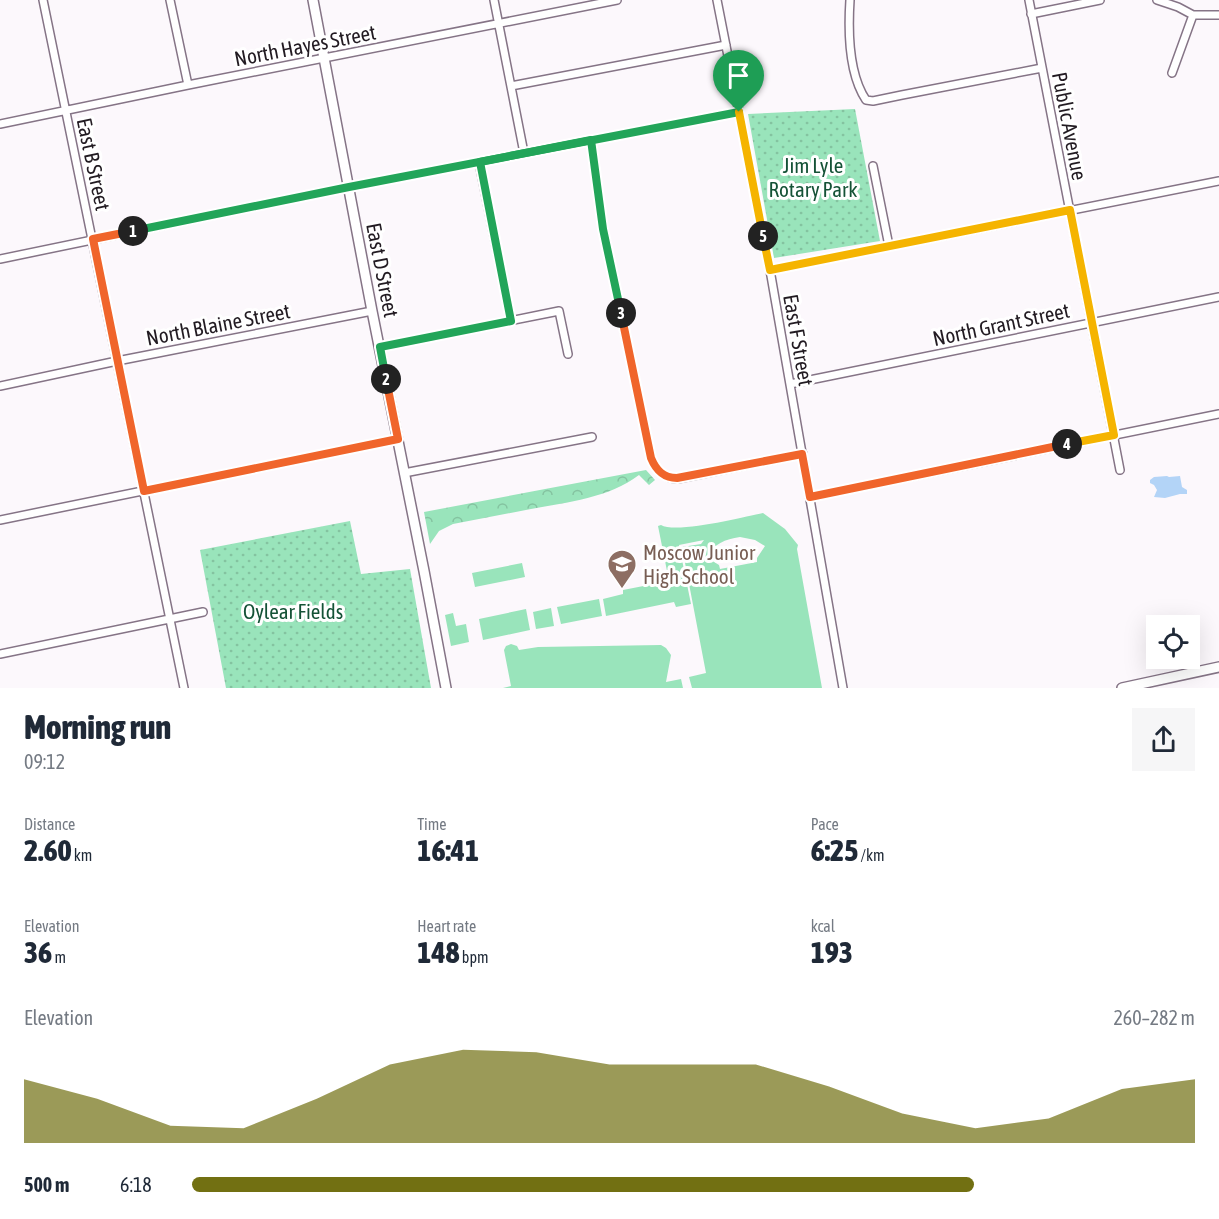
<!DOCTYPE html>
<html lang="en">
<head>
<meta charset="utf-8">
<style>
	:root { --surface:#fff; --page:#f6f6f7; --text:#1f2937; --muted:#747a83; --accent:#727012 }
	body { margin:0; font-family:"Asap Condensed",sans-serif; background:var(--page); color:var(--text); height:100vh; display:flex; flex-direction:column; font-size:22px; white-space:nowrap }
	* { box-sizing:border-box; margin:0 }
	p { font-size:20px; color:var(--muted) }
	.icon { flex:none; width:33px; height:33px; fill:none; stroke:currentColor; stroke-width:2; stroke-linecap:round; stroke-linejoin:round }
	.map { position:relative; height:688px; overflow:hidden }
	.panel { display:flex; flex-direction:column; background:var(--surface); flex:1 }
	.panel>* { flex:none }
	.fabs { position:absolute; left:1146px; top:615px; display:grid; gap:12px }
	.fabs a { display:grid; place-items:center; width:54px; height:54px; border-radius:0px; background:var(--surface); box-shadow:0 6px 24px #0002; font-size:30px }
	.pin { position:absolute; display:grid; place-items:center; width:51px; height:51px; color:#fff; margin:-62px -26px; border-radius:50% 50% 50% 0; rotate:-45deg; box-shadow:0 0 6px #0007 }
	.pin .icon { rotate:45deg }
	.km { position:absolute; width:30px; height:30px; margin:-15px; border-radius:50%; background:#222; color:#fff; font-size:16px; line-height:30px; text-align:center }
	.round { display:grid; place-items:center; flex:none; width:63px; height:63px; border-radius:0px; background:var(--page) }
	.overview { display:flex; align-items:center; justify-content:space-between; height:102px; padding:0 24px }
	h1 { font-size:33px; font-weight:800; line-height:45px }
	.metrics { display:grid; grid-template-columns:repeat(3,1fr); gap:9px; height:102px; padding:6px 24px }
	.metrics div { display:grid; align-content:center }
	.metrics b { font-size:30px; font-weight:800 }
	.metrics small { font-size:16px; font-weight:400 }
	.metrics p { font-size:16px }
	.chart { height:168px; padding:12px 24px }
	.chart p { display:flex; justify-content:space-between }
	.chart svg { width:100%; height:108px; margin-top:6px; fill:var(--accent); opacity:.7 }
	ul { padding:0 24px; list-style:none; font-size:20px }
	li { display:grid; grid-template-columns:96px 72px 1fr; align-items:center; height:45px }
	li i { height:15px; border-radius:8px; background:var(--accent) }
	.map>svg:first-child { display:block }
</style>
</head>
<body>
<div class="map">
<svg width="1219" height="688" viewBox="0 0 1219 688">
	<defs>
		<pattern id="forest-crowns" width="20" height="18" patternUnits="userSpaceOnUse" patternTransform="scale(1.5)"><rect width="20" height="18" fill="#99e4bb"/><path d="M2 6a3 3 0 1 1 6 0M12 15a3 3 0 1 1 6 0" fill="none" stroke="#84c3a0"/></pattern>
		<pattern id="park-dots" width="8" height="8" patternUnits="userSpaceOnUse" patternTransform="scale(1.5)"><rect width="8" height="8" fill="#99e4bb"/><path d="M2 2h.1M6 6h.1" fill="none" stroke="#84c3a0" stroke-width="1.8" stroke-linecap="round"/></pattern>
	</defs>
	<rect width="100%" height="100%" fill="#fcf8fc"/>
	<!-- grass -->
	<path fill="#99e4bb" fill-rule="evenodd" d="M763 513 785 529 798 545 797 549 822 688H692L689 677 706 673 682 547 701 544 704 540 679 545 691 604 676 607 674 602 606 616 603 599 623 594V590L669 581 658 526 661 525C676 534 744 517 763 513ZM740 537 755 540 765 546 757 558V562L720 569 719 565 706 557C714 544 725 539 740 537Z
		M522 563 525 577 475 587 472 573Z
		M599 599 602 616 561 624 557 607Z
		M551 608 554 626 536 629 533 612Z
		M526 609 530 630 483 640 479 619Z
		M453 613 456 626 466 624 469 642 451 646 445 615Z
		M511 644 517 646 519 650 538 647 661 645 666 648 671 655 666 682 681 679 683 688H503L511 686 504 650 506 646Z"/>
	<!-- forest -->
	<path fill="url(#forest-crowns)" d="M646 470 655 480 649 485 639 475C609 498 568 502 531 509 505 514 479 519 453 524L439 531 430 544 424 512Z"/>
	<!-- park -->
	<path fill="url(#park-dots)" d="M855 109 880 241 774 258 748 114Z
		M350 521 361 574 410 569 431 688H226L200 550Z"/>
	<!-- water -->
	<path fill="#b3d4f7" d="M1167 476 1169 477 1180 476 1182 487 1187 490V494H1180L1165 498 1154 497 1157 490 1154 485 1150 483V480L1154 477Z"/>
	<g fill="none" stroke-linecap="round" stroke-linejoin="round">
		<!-- street casing -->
		<g stroke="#857486" stroke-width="10">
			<path id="street" d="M43 0 184 688
				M170 0 188 85
				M494 0 524 153
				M717 0 770 270 843 688
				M850 0C848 31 848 73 866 100L873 101 902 95 1042 68
				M1029 0 1120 470
				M1157 0 1178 7 1193 15H1219
				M1031 14 1100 0
				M1172 73 1193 15
				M511 86 726 45
				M0 124 188 85 617 0
				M591 140 603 229 651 458C656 470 663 478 677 479L803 454
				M479 162 511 321
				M873 166 889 246
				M0 259 349 187 739 112
				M770 270 1219 181
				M380 347 559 311 568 354
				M790 384 1219 297
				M0 386 117 361 372 311
				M404 473 592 437
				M810 497 1219 414
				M0 520 398 439
				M0 654 203 612"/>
		</g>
		<!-- secondary casing -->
		<g stroke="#857486" stroke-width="12">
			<path id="secondary" d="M313 0 372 311 424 571 446 688
				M1122 688 1219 667"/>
		</g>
		<!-- street -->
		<use href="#street" stroke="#fff" stroke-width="7"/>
		<!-- secondary -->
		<use href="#secondary" stroke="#fff" stroke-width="9"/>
	</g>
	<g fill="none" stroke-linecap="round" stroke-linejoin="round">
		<!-- split-1 casing -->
		<g stroke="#fff" stroke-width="12">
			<path id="split-1" d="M133 231 349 187 739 112"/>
		</g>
		<!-- split-2 casing -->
		<g stroke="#fff" stroke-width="12">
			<path id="split-2" d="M133 231 93 239 144 491 398 439 386 379"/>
		</g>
		<!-- split-3 casing -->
		<g stroke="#fff" stroke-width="12">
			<path id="split-3" d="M386 379 380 347 511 321 480 162 591 140 603 229 621 313"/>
		</g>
		<!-- split-4 casing -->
		<g stroke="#fff" stroke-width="12">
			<path id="split-4" d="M621 313 651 458C656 470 663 478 677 478L802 454 810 497 1067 444"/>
		</g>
		<!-- split-5 casing -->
		<g stroke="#fff" stroke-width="12">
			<path id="split-5" d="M763 236 770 270 1070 210 1114 435 1067 444"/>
		</g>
		<!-- split-6 casing -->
		<g stroke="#fff" stroke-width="12">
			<path id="split-6" d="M739 112 763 236"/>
		</g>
		<!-- split-1 -->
		<use href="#split-1" stroke="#22a559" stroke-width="8"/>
		<!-- split-2 -->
		<use href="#split-2" stroke="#f0652b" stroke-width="8"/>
		<!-- split-3 -->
		<use href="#split-3" stroke="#22a559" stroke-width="8"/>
		<!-- split-4 -->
		<use href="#split-4" stroke="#f0652b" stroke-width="8"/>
		<!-- split-5 -->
		<use href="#split-5" stroke="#f5b400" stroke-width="8"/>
		<!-- split-6 -->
		<use href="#split-6" stroke="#f5b400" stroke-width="8"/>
	</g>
	<!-- icons -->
	<defs>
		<g id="school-pin" transform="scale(1.5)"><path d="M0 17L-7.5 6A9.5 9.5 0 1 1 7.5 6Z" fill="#8d6e63" stroke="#fff"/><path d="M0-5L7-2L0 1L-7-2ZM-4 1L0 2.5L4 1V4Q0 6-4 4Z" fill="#fff"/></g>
	</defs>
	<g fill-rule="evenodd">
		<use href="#school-pin" x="622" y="564"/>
	</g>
	<g text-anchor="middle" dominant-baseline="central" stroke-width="6" stroke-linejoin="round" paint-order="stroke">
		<!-- street labels -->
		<g font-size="21" fill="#221b22" stroke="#fff">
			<text transform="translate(305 45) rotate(-11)">North Hayes Street</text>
			<text transform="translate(1070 126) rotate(79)">Public Avenue</text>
			<text transform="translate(94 164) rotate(78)">East B Street</text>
			<text transform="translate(383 270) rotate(79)">East D Street</text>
			<text transform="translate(218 324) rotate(-11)">North Blaine Street</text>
			<text transform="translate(1001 324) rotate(-12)">North Grant Street</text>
			<text transform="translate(799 340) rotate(80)">East F Street</text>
		</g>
		<!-- park labels -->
		<g font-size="21" fill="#145236" stroke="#fff">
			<text x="813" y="165">Jim Lyle<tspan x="813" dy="24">Rotary Park</tspan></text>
			<text x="293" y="611">Oylear Fields</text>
		</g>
		<!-- education labels -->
		<g font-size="21" fill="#785e54" stroke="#fff" text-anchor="start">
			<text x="643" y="552">Moscow Junior<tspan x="643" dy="24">High School</tspan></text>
		</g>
	</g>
</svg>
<div class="fabs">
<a><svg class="icon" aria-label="locate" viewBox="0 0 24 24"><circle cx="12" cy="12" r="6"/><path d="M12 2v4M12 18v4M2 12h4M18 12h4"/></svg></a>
</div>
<div class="pin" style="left:739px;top:112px;background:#1e9e55"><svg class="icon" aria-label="arrive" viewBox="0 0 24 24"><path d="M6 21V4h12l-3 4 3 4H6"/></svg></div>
<b class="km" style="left:133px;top:231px">1</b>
<b class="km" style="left:386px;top:379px">2</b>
<b class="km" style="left:621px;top:313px">3</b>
<b class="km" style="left:1067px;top:444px">4</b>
<b class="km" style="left:763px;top:236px">5</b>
</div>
<section class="panel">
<div class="overview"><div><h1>Morning run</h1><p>09:12</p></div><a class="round"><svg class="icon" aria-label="share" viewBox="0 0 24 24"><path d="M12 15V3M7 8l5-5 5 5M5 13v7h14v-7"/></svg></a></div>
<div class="metrics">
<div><p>Distance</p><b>2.60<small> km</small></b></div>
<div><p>Time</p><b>16:41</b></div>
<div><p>Pace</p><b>6:25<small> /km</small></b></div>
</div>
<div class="metrics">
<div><p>Elevation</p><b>36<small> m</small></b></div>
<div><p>Heart rate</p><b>148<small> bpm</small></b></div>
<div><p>kcal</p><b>193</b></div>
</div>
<div class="chart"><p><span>Elevation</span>260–282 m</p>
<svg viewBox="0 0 160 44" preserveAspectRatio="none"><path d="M0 44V18L10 26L20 37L30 38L40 26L50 12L60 6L70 7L80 12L90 12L100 12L110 21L120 32L130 38L140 34L150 22L160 18V44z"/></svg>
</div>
<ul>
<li><b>500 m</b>6:18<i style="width:78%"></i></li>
</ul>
</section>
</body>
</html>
